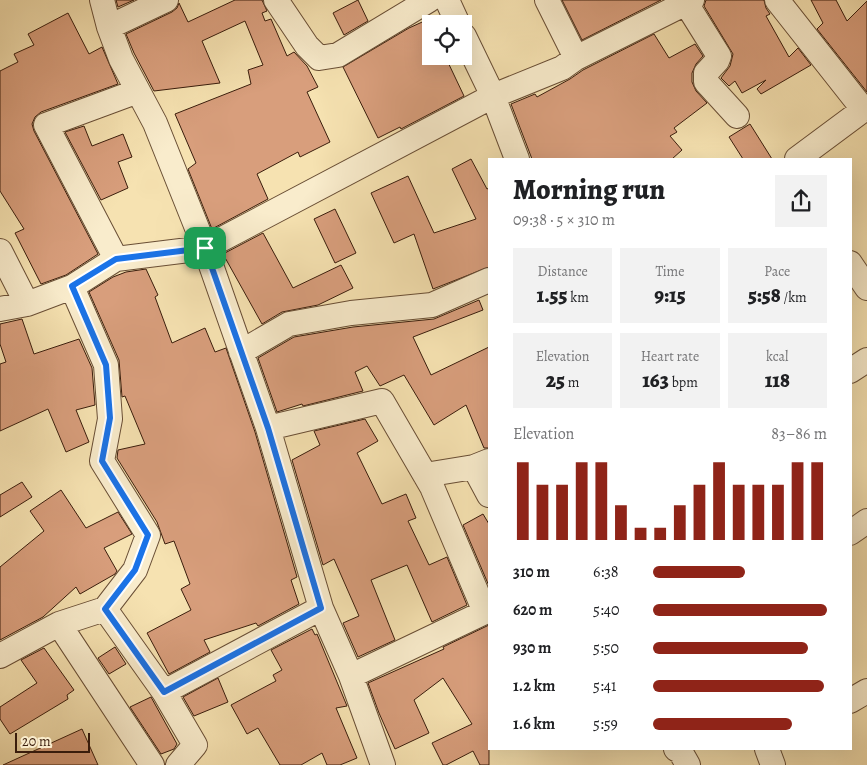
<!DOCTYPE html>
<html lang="en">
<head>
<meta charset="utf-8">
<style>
	:root { --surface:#fff; --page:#f2f2f2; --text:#202124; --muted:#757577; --accent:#8f2418 }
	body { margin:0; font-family:Alegreya,serif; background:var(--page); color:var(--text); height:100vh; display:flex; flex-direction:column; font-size:19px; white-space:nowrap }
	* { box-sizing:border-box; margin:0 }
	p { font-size:16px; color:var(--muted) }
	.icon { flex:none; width:28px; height:28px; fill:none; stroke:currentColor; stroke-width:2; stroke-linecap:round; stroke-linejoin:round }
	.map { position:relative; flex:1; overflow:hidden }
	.details { position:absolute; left:488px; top:158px; width:364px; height:592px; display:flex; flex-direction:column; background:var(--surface); border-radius:0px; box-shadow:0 5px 20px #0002 }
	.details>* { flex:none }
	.tools { position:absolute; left:422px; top:15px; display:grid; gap:10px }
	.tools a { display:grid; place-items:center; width:50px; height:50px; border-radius:0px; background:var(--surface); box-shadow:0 5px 20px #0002; font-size:25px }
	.scale { position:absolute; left:15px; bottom:12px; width:75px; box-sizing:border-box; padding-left:5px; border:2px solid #3a1d0c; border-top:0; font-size:14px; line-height:18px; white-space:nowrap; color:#3a1d0c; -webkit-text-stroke:4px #f9eccc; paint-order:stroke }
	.pin { position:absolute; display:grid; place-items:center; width:42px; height:42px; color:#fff; margin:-21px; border-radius:10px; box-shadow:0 2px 8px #0006 }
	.round { display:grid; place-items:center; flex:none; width:52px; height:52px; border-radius:0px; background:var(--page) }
	.head { display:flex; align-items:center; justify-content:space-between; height:85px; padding:0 25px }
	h1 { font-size:28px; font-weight:800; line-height:38px }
	.figures { display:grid; grid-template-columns:repeat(3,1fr); gap:8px; height:85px; padding:5px 25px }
	.figures div { display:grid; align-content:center; border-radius:0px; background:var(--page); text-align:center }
	.figures b { font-size:21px; font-weight:800 }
	.figures small { font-size:14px; font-weight:400 }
	.figures p { font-size:14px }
	.chart { height:140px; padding:10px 25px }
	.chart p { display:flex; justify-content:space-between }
	.chart svg { width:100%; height:90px; margin-top:5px; stroke:var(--accent); stroke-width:6 }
	ul { padding:0 25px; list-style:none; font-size:16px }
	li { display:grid; grid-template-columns:80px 60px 1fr; align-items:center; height:38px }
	li i { height:12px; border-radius:6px; background:var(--accent) }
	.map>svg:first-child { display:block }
</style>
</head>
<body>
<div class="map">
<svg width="867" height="765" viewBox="0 0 867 765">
	<rect width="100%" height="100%" fill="#f6e2b1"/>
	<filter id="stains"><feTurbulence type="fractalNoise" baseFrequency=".004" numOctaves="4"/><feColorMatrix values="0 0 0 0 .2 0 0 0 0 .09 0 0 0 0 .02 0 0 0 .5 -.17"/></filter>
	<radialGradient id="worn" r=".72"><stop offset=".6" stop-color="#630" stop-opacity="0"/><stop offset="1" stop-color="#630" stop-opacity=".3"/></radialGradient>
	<!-- building -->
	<path fill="#d89e7c" stroke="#3a1d0c" d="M116 0H134L118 7Z
		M235 0H262L267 11 262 13 265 21 271 19 287 56 294 52 307 66 318 87 307 92 330 142 300 157 298 152 257 174 268 199 212 229 188 169 196 163 175 114 251 84 248 70 263 65 245 21 202 41 220 83 154 91 134 53 126 34 172 12 177 8 179 3 188 22Z
		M358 0 368 21 344 35 333 13Z
		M562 0H661L582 40Z
		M706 0H764L766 8 770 14 766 16 789 57 798 48 811 65 761 94 757 89 766 80 742 93 735 81 729 86 721 78 730 66 733 54 704 6Z
		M811 0H836L847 21 867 1V92L817 29 823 23Z
		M68 13 89 54 102 47 118 84 41 112 35 117 32 124 34 131 98 254 66 275 41 284 15 233 24 229 0 191V71L18 62 14 54 34 45 28 34Z
		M431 18V56H445L464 96 401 129 400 127 378 138 343 67 409 28Z
		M654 34 669 58 695 44 703 56 696 64 692 73V82L696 91 707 103 674 128 677 132 670 136 682 150 672 159H532L511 104 535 94 537 97 570 79 583 70Z
		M750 124 772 159H743L729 137Z
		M84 126 92 146 123 134 132 157 118 162 128 188 101 200 65 132Z
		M471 159 487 189 489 188V267L433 289 414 234 394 243 371 193 408 176 434 233 476 219 452 169Z
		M335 209 356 253 335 263 314 219Z
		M263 233 293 288 341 265 353 288 318 305 282 312 262 324 223 254Z
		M146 269 158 295 155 297 172 343 205 328 215 352 226 348 255 432 297 577 291 580 299 604 258 626 256 623 204 640 210 652 169 674 147 633 191 610 181 589 190 584 174 541 165 544 157 522 117 458 118 450 145 444 125 396 122 397 119 360 89 292 113 277 126 272Z
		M479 300 483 310 413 337 431 375 489 347V448H484L466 405 434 425 404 375 380 386 367 366 355 372 363 391 303 406 302 404 277 412 258 358 294 337 353 327 434 319Z
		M22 319 34 354 79 339 92 368 95 405 76 410 89 442 66 452 48 409 0 431V364L6 362 0 344V324Z
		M365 419 378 441 357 453 382 504 406 494 416 518 408 521 429 565 447 557 467 605 432 622 407 565 371 580 395 640 358 657 343 623 359 616 334 559 323 565 292 460 320 445 314 431Z
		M22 482 32 497 0 517V495Z
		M61 490 86 528 118 512 132 534 104 548 117 571 115 574 80 594 76 587 43 617 0 640V567L44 531 30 511Z
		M483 514 489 524V586L463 525Z
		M489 625V765H480L473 751 446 765H443L432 743 472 724 443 678 414 700 429 733 395 749 379 713 368 683 444 649 443 647Z
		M312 629 315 635 317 634 347 706 336 708 357 758 340 765H327L322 753 301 765H280L258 728 247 734 231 705 276 681 273 675 282 670 271 650Z
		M115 647 126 664 109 674 98 658Z
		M44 648 74 690 67 695 68 699 10 734 0 719V707L37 683 21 660Z
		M218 678 228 702 194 716 183 697Z
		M151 697 177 744 174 749 161 754 130 707Z
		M82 729 98 765H3Z"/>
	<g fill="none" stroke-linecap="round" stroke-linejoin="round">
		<!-- minor casing -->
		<g stroke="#694e35" stroke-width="26">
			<path id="minor" d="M102 0 109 27 121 59 155 123 205 248 268 428 321 608 351 676 383 765
				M276 0 307 46 319 58 338 55 429 0
				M447 0 458 24
				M547 0 576 58
				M684 0 719 56 717 61 706 73V82L737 116
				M777 0 863 109
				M109 27 166 0
				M464 36 493 96 517 159
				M797 159 867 107
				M0 251 27 304
				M116 259 46 125 138 91
				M850 263 867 288
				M0 309 27 304 72 287 116 259 205 248 493 96 562 68 576 58 692 0
				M241 352 289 324 351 313 432 305 489 280
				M850 371 867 360
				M268 428 382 401 432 487 485 612 351 676
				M474 467 489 495
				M425 475 474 467 489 461
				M850 533 867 521
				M105 609 164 692 195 745 178 765
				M59 624 152 765
				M0 656 59 624 105 609 135 570 148 535 102 461 110 419 106 365 72 287
				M164 692 321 608
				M850 701 867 691
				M676 749 680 751 688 765
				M767 749 773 765"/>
		</g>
		<!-- minor -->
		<use href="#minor" stroke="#f9eccc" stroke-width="24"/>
	</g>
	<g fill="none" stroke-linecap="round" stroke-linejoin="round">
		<!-- route casing -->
		<g stroke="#fff" stroke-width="10">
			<path id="route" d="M205 248 268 428 321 608 164 692 105 609 135 570 148 535 102 461 110 418 106 365 72 286 116 259Z"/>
		</g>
		<!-- route -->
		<use href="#route" stroke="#1a73e8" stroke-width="6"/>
	</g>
	<rect width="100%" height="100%" filter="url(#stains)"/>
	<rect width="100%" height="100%" fill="url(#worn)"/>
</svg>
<div class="tools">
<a><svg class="icon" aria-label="locate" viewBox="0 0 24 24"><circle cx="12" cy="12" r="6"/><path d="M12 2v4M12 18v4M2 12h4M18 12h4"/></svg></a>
</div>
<div class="scale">20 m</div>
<div class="pin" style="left:205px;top:248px;background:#1e9e55"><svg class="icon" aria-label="arrive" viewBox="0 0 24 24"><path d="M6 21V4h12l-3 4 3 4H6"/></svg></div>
<section class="details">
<div class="head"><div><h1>Morning run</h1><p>09:38 · 5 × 310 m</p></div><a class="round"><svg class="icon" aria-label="share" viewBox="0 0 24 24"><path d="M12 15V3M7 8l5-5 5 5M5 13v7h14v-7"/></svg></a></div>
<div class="figures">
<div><p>Distance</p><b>1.55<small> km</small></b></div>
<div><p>Time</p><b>9:15</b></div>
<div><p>Pace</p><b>5:58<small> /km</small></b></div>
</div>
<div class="figures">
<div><p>Elevation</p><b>25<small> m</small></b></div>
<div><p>Heart rate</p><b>163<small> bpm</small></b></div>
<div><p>kcal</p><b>118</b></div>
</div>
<div class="chart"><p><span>Elevation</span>83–86 m</p>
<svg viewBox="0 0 160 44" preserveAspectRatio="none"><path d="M5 44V6M15 44V17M25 44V17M35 44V6M45 44V6M55 44V27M65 44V38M75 44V38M85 44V27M95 44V17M105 44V6M115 44V17M125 44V17M135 44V17M145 44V6M155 44V6"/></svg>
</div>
<ul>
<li><b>310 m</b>6:38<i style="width:53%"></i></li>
<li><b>620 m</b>5:40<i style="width:100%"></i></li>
<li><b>930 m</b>5:50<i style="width:89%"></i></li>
<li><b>1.2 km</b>5:41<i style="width:98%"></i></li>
<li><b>1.6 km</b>5:59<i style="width:80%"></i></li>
</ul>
</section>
</div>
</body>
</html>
